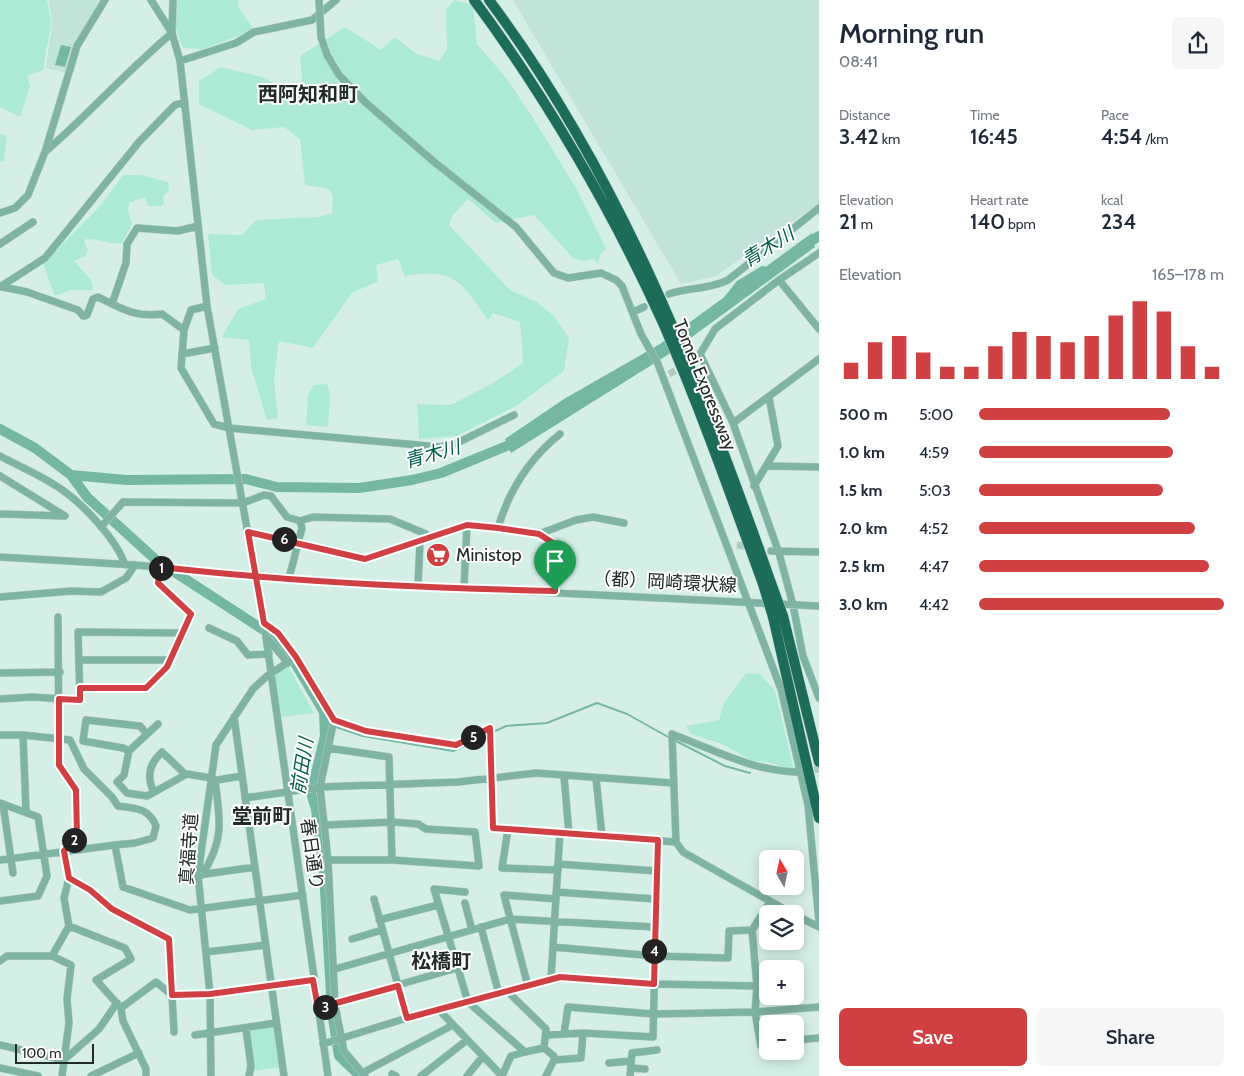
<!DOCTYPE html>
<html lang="en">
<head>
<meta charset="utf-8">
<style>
	:root { --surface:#fff; --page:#f6f6f7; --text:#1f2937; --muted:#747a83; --accent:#d04043 }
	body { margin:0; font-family:Cabin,"Noto Sans JP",sans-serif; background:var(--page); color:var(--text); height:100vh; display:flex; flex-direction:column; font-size:19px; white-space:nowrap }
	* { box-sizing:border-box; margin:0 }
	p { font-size:16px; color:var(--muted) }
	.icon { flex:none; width:28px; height:28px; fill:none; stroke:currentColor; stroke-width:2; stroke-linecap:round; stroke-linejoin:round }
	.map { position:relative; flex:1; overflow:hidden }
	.details { display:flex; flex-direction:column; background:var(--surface); width:425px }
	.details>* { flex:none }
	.needle { width:32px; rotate:351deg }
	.tools { position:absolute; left:759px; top:850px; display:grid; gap:10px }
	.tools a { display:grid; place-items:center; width:45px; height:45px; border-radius:8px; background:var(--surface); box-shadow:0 2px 12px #0003; font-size:25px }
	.scale { position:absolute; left:15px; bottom:12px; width:79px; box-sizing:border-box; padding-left:5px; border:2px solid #202a27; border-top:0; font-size:14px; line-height:18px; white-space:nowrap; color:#202a27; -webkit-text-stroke:4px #fff; paint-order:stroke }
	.pin { position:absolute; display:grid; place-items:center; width:42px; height:42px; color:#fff; margin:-51px -21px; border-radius:50% 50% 50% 0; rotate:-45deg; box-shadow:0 0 5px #0007 }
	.pin .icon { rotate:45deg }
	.km { position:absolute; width:25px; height:25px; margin:-12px; border-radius:50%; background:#222; color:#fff; font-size:14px; line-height:25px; text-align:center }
	.round { display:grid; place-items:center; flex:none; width:52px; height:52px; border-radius:8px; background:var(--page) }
	.summary { display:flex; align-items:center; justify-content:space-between; height:85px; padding:0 20px }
	h1 { font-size:28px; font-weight:600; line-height:38px }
	.figures { display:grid; grid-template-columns:repeat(3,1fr); gap:8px; height:85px; padding:5px 20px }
	.figures div { display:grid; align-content:center }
	.figures b { font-size:21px; font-weight:600 }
	.figures small { font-size:14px; font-weight:400 }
	.figures p { font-size:14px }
	.chart { height:140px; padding:10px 20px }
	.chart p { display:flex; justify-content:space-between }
	.chart svg { width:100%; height:90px; margin-top:5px; stroke:var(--accent); stroke-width:6 }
	.cta { display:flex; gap:10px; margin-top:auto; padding:10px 20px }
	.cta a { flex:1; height:58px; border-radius:8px; background:var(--accent); color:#fff; font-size:20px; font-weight:600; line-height:58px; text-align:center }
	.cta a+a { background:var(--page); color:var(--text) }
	ul { padding:0 20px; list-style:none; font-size:16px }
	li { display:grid; grid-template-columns:80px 60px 1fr; align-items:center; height:38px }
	li i { height:12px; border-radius:6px; background:var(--accent) }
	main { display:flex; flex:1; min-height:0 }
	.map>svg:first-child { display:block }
</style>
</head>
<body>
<main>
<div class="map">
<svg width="819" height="1076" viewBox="0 0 819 1076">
	<rect width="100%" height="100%" fill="#d5efe7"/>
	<!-- built -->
	<path fill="#c1e3d9" d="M49 0H102L66 73 46 68 52 24Z
		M513 0H819V203L716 276 681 284Z"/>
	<!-- green -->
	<path fill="#acead7" d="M0 0H47L51 23 43 70 27 76 30 86 20 117 0 107Z
		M177 0H238L239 8 254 30 203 49 183 48 175 26Z
		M454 0 473 5 477 44 507 79 533 118 576 188 606 249 601 253 598 264 593 259 584 261 573 258 534 215 496 223 468 199 453 215 449 225 510 290 537 302 553 315 569 338 564 371 516 406 457 436 419 439 417 404 451 405 493 383 523 363 520 322 493 313 488 320C461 282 455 267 405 276L398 259 376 265 378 281 352 293 313 348 279 341 274 380 278 418 267 420 251 367 249 340 222 337 238 309 266 299 264 283 225 285 212 275 208 234 242 235 256 220 318 217 332 213 333 196 329 189 305 185 300 139 284 127 252 130 199 104V81L221 67 262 77 304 98 300 56 345 27 381 50 395 37 415 53 439 61 447 49 446 10Z
		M0 134 7 136 4 161 0 162Z
		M123 175H141L168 182 169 191 163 196 164 203 161 206H148L145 197 129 203 128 211 132 224 122 243C109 245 99 238 86 239L84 242 88 250 85 256 74 261 91 280 93 290H71L55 296 43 264 100 206Z
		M327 384 330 395 328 427 306 425 308 394 314 385Z
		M288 666 314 713 282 717 275 676Z
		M746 673 760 674 775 691 794 770 768 762 753 761 722 744 691 734 686 726 719 720 724 703Z
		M275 1026 281 1067 254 1071 248 1031Z"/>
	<!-- water -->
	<path fill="#76b7a4" d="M61 45 71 47 65 67 55 65Z
		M812 233 815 247 666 356 511 453 505 439 564 399 660 344Z"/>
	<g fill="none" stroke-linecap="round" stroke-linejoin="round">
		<!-- stream -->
		<path stroke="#76b7a4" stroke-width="2" d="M326 724 331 725
			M336 727 363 736 453 751 487 735
			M493 732 506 726 547 723 597 703 627 714 670 738
			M674 740 725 766 750 773"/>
		<!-- river -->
		<path stroke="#76b7a4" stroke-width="10" d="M803 246 819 236
			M729 299 740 285 763 271
			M0 429 35 448 71 475 126 480 246 479 277 487 359 488 412 480 441 473 519 441
			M71 475 87 497 156 560 276 638 295 663 324 712 325 736 311 793 316 809 324 873 332 1012 339 1056 360 1076"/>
		<!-- minor-tunnel -->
		<path stroke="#b1c8c1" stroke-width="7" stroke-dasharray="7 3.5" stroke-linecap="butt" d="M669 374 697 359
			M737 545 771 551
			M804 772 819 769"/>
		<!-- minor casing -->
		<g stroke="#b4ccc4" stroke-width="8">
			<path id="minor" d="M151 0 172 33 180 61 207 306 264 623 328 1076
				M172 32 173 0
				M321 37 327 55 339 75 365 102 433 161 516 227 554 273 568 278 601 273 616 280 622 286 641 334 658 364 781 689 808 805 819 922
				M180 61 236 43 254 32 312 20 336 0
				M45 152C89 114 128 70 172 33
				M0 213 15 208 28 195 45 152 77 46 105 0
				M0 244 33 222
				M819 253 779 280 715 329 700 354 733 423 779 553 793 605 803 656 819 698
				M779 280 819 329
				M0 287 45 258 139 142 175 105 185 102
				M3 287 27 292 78 310 83 316 87 315 93 299 98 297C120 308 136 318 162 314L184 330
				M669 294C689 287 708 290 728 280L819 208
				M112 304 126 263 127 244 137 228 178 231 198 226
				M207 306 191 310 184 330 181 368 214 424 229 428 440 447 457 443 514 415
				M633 312 644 307
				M182 354 215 348
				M733 423 819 359
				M0 456C19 466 40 475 58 487 81 502 116 538 125 565
				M768 466 819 467
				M0 476 65 516 0 514
				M754 486 778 446 769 397
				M300 521 313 517 390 519 426 534 428 538
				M101 527 123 502 243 503 264 495 271 496 287 517 300 521 302 528 289 578
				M498 528C509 490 529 459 560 434
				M248 532 365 559 467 525 498 528 539 534 576 520 593 517 624 523
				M539 534 556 545 555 591
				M771 551 819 552
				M0 557 135 565 336 582 819 606
				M418 586 420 541
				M464 587 467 525
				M0 597 71 591 101 592 126 578 135 565
				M58 617 59 765 76 790 77 836 64 851
				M264 623 278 633 296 657 334 720 366 731 456 745 490 728 493 828 676 842
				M209 628 237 641 248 655 269 654
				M266 637 288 663
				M79 660H170
				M0 673 60 672
				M80 688H146L167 667 191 614 158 583 161 567
				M0 699 32 697 80 700 78 632 182 633
				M234 717 284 1076
				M334 720 320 787 328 860 335 1005 344 1051 365 1076
				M158 724 129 751 124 775 117 782 127 793 147 796 187 774 211 778
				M0 735H23L70 740 84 769 112 797 118 806C135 808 149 808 156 826L153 838 135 843 115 845
				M23 735 26 811
				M328 748 389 757 392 860
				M129 751 123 748 83 741 86 720 140 726 147 734
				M564 776 569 834
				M596 778 602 836
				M211 781 242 776
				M154 792C146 777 149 764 162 752L185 774
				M245 798 320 787 458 782 536 773 673 783
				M0 803 38 817 47 876 38 896 0 901
				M3 804 13 873
				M325 825 393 822 418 824 426 829 475 832 479 866 392 860H328
				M508 829 502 868 558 870
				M64 851 69 878 64 898 69 926 125 948 131 959 96 980 121 1008
				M0 860 115 845 123 887 190 910 303 895
				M558 864 657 871
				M199 875 255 867
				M202 875C225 839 220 820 215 780
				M69 878 91 890 112 909 169 939 174 1032
				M465 892 434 889 468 1002 525 1052 511 1056 502 1076
				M556 892 655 899
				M374 899 407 1018
				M465 903 472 930
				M793 914 683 852 676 842 672 734C714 750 757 773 803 772
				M795 915 819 927
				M379 920 438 905
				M481 927 499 994
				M352 939 382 930
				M553 947 654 956 728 958 729 931 752 930
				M206 952 266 945
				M52 956 69 926
				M0 961 7 956H52L71 965 67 999 69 1023 62 1076
				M335 969 510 919 654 927
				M551 979 560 832
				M528 986 504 895 556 899
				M508 992 546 1029 544 1048 554 1056V1060
				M318 1008 457 968
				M440 1011 502 1076
				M246 1029 251 1066 249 1076
				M564 1034 568 1007 653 1014 755 1012 757 986 752 930 770 902
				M195 1035 276 1023
				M547 1035 583 1033 653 1037 658 840
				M795 1040 819 1038
				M323 1044 407 1018 560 977 654 984 757 986
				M768 1044 761 1046 755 1012 819 1007
				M0 1045 64 1060 99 1029 117 1003
				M525 1052 544 1048
				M609 1063 631 1061
				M0 1068 38 1076
				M631 1068 645 1069
				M362 1073 453 1025
				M392 1074 396 1076
				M91 1076 139 1053
				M146 1076V1069L123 1021 121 1008 156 982 172 995 210 994 313 980
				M211 1076 210 994 198 875 216 745 253 689 267 676 296 657
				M421 1076 467 1040
				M467 1076 483 1056
				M546 1076 554 1060 581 1058 583 1033
				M630 1076 632 1053 657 1050"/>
		</g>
		<!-- highway casing -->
		<g stroke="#b4ccc4" stroke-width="11">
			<path id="highway" d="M474 0C546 97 613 212 663 323 700 408 731 496 763 584
				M489 0C619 173 700 380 771 583
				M783 616 819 762
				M773 617 819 818"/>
		</g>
		<!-- minor -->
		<use href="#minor" stroke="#7fb3a3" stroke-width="7"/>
		<!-- highway -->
		<use href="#highway" stroke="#1d6b59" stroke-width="10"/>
		<!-- minor-bridge casing -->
		<g stroke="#b4ccc4" stroke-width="8" stroke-linecap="butt">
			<path id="minor-bridge" d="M319 0 321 37"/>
		</g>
		<!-- highway-bridge casing -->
		<g stroke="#b4ccc4" stroke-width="11" stroke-linecap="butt">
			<path id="highway-bridge" d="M771 583 783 616
				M763 584 773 617"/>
		</g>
		<!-- minor-bridge -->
		<use href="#minor-bridge" stroke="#7fb3a3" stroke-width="7"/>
		<!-- highway-bridge -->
		<use href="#highway-bridge" stroke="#1d6b59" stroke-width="10"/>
	</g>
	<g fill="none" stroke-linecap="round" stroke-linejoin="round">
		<!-- route casing -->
		<g stroke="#fff" stroke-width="10">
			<path id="route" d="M555 591C424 588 291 582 161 567L158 583 191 614 167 667 146 688H80V700L59 699V765L76 790 77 836 64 851 69 878 90 890 112 909 169 939 172 995 210 994 313 980 318 1008 398 986 407 1018 560 977 654 984 658 840 493 828 490 728 456 745 366 731 334 720 296 657 278 633 264 623 248 532 365 559 467 525 498 528 539 534 556 545 555 591"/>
		</g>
		<!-- route -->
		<use href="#route" stroke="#d04043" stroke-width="6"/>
	</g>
	<!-- icons -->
	<defs>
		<g id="supermarket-disc" transform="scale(1.25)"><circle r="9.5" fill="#d04043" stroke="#fff"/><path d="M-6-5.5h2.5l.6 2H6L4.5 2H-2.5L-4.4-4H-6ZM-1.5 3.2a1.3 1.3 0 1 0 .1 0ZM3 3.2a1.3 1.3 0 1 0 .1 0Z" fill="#fff"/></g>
	</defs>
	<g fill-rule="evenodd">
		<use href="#supermarket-disc" x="438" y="555"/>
	</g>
	<g text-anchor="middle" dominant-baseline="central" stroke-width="4" stroke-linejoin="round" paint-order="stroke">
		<!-- street labels -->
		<g font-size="18" fill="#202a27" stroke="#fff">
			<text transform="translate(705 385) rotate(68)">Tomei Expressway</text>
			<text transform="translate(665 582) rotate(3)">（都）岡崎環状線</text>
			<text transform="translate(189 849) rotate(-86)">真福寺道</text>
			<text transform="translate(312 854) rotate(82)">春日通り</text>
		</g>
		<!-- poi labels -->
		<g font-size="18" fill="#202a27" stroke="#fff" text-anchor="start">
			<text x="456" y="555">Ministop</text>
		</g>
		<!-- water labels -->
		<g font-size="19" font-style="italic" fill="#035f4d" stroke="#fff">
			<text transform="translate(768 247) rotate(-32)">青木川</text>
			<text transform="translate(432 454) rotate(-16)">青木川</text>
			<text transform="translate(302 766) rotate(-81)">前田川</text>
		</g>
		<!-- quarter labels -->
		<g font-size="20" font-weight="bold" fill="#202a27" stroke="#fff">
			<text x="308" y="94">西阿知和町</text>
			<text x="262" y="816">堂前町</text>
			<text x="441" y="961">松橋町</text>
		</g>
	</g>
</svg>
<div class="tools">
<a><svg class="needle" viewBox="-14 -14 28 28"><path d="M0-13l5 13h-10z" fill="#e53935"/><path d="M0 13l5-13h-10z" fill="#747a83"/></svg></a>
<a><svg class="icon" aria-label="layers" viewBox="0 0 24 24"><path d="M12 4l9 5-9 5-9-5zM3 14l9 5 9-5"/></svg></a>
<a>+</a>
<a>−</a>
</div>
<div class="scale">100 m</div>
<div class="pin" style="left:555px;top:591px;background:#1e9e55"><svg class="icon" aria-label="arrive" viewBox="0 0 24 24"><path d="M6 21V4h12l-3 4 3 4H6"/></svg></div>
<b class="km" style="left:161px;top:568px">1</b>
<b class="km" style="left:74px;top:840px">2</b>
<b class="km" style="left:325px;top:1007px">3</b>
<b class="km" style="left:654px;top:951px">4</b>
<b class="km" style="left:473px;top:737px">5</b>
<b class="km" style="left:284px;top:539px">6</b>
</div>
<section class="details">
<div class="summary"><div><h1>Morning run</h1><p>08:41</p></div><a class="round"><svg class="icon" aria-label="share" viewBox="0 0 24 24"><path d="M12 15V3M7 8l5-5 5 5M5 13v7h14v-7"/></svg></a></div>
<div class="figures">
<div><p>Distance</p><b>3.42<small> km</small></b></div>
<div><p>Time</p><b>16:45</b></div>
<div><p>Pace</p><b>4:54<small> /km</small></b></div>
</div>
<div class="figures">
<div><p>Elevation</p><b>21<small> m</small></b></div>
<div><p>Heart rate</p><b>140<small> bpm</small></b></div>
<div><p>kcal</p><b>234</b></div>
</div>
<div class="chart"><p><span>Elevation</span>165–178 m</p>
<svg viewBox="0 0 160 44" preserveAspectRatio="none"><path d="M5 44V36M15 44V26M25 44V23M35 44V31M45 44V38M55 44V38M65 44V28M75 44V21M85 44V23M95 44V26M105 44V23M115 44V13M125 44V6M135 44V11M145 44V28M155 44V38"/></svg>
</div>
<ul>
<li><b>500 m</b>5:00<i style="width:78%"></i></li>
<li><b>1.0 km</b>4:59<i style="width:79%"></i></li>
<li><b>1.5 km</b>5:03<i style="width:75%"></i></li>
<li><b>2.0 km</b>4:52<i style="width:88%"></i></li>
<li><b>2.5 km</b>4:47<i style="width:94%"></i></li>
<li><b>3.0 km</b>4:42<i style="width:100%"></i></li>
</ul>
<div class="cta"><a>Save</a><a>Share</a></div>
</section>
</main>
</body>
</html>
